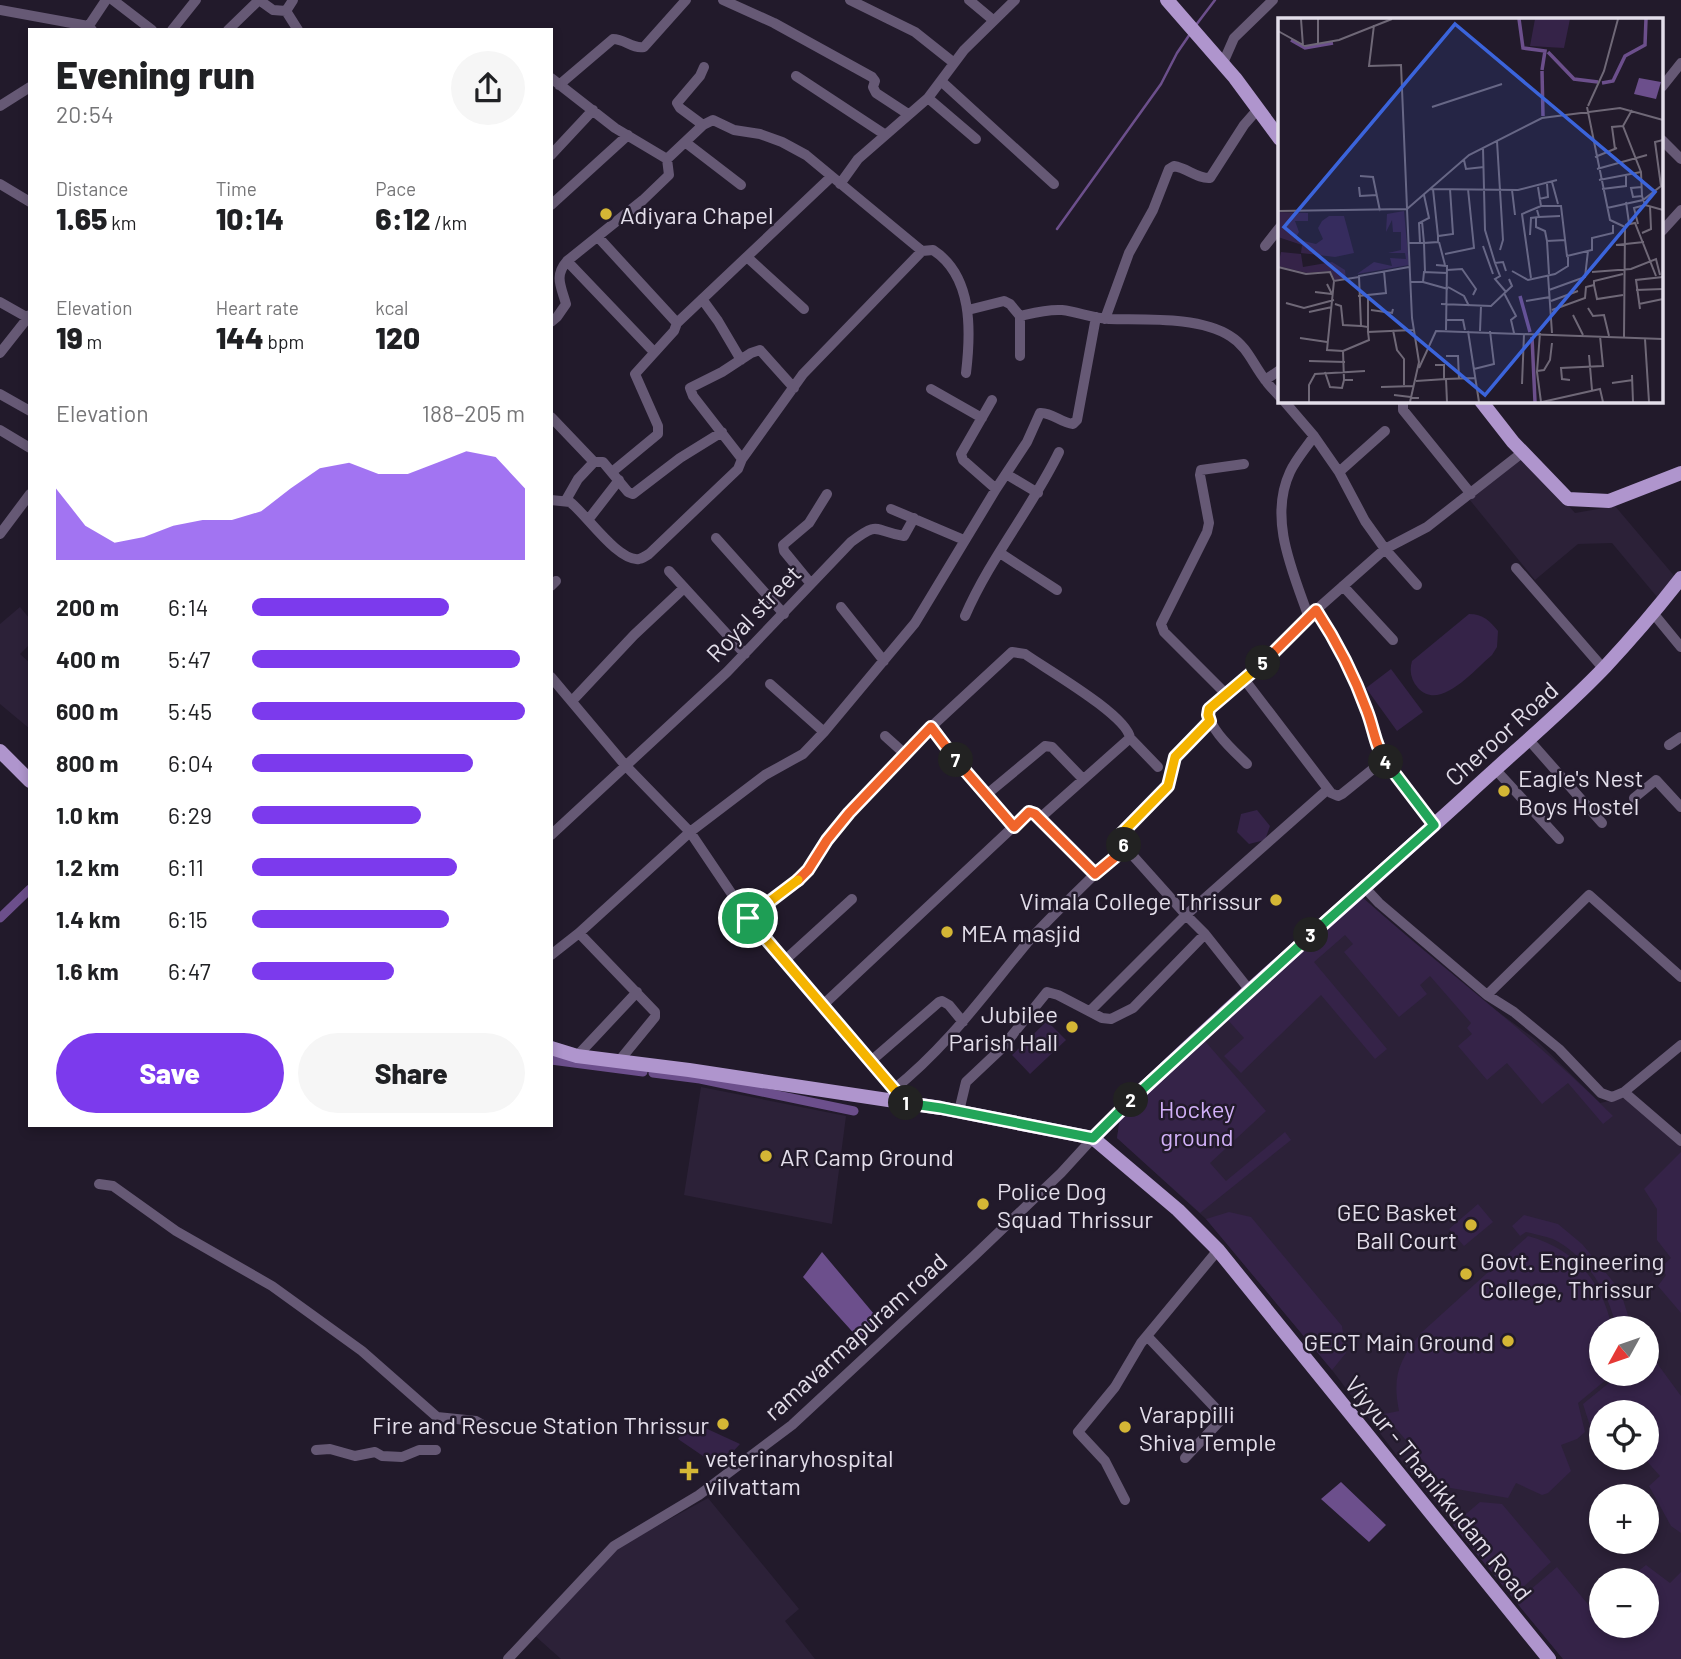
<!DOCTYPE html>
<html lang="en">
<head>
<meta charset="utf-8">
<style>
	:root { --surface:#fff; --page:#f6f6f6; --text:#202124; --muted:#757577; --accent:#7c3aed }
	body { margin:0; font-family:Barlow,sans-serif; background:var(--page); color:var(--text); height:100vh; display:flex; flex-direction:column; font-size:26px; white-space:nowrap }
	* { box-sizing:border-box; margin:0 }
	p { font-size:23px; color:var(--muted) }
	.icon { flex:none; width:38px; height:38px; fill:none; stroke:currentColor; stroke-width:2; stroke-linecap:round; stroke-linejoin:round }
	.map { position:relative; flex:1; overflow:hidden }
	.sheet { position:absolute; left:28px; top:28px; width:525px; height:1099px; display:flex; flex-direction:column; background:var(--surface); border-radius:0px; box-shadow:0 4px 10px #0003 }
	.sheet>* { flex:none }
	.needle { width:46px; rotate:230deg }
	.controls { position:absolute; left:1589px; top:1316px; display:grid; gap:14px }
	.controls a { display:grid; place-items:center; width:70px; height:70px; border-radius:50%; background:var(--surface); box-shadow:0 4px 10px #0003; font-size:35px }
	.pin { position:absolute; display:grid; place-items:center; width:60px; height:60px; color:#fff; margin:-30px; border:4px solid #fff; border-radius:50%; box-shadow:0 2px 7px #0007 }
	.km { position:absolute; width:35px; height:35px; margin:-18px; border-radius:50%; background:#222; color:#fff; font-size:19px; line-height:35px; text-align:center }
	.round { display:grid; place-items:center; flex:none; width:74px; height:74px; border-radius:37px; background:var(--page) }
	.summary { display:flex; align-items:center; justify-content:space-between; height:119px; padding:0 28px }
	h1 { font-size:38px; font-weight:800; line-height:52px }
	.stats { display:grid; grid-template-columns:repeat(3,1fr); gap:10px; height:119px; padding:7px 28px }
	.stats div { display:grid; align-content:center }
	.stats b { font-size:30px; font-weight:800 }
	.stats small { font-size:19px; font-weight:400 }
	.stats p { font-size:19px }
	.chart { height:196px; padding:14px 28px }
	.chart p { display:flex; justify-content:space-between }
	.chart svg { width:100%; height:126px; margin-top:7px; fill:var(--accent); opacity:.7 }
	.primary-button { display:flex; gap:14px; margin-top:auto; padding:14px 28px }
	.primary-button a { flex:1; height:80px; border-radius:42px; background:var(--accent); color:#fff; font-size:28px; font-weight:800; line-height:80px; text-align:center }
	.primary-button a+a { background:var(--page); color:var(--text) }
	ul { padding:0 28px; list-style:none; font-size:23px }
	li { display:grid; grid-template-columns:112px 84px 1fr; align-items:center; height:52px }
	li i { height:18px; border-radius:9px; background:var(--accent) }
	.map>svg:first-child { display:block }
</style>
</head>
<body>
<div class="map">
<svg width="1681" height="1659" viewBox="0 0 1681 1659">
	<rect width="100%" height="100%" fill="#221a2b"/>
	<!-- built -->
	<path fill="#2c2138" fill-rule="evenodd" d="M1523 454 1575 513 1615 506 1676 578 1657 597 1612 543 1578 544 1535 580 1469 499Z
		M20 607 30 619V644L20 654 30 663V729L0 704V624Z
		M1362 897 1460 984 1535 1039 1600 1103 1622 1098 1633 1100 1681 1146V1659H1563L1401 1461 1332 1370 1206 1219 1117 1138 1120 1117ZM1601 1328H1647V1374H1601ZM1601 1412H1647V1458H1601ZM1601 1496H1647V1542H1601ZM1601 1580H1647V1626H1601Z
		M701 1087 846 1116 832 1224 684 1195Z
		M708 1498 799 1609 785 1621 815 1659H561L533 1634 621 1546Z"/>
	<!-- green -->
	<path fill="#352348" d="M1469 614C1483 614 1490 621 1498 631L1497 647 1492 655C1474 670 1440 712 1418 688 1411 680 1409 671 1412 661Z
		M1391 669 1423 712 1397 731 1366 688Z
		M1257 810 1270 826 1265 840 1249 844 1237 832 1241 814Z
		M1362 897C1445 971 1535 1037 1613 1116L1603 1124 1568 1083 1542 1104 1507 1063 1487 1080 1458 1046 1472 1034 1467 1028 1471 1023 1430 976 1420 985 1427 994 1399 1017 1344 952 1353 944 1345 935 1314 962 1387 1049 1375 1059 1321 995 1241 1073 1224 1056 1244 1038 1227 1019Z
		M1047 1021 1066 1040 1030 1074 1012 1055Z
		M1204 1040 1266 1111 1210 1163 1226 1181 1285 1132 1291 1140 1200 1213 1117 1138 1120 1117Z
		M1681 1152V1313L1658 1286 1666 1275 1660 1268 1671 1258 1657 1240V1209L1644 1189Z
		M1478 1204 1493 1222 1464 1246 1449 1229Z
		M1229 1212 1251 1217 1342 1326 1346 1353 1332 1370 1206 1219Z
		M1524 1215 1558 1224 1582 1244 1620 1290 1632 1328H1616C1610 1294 1586 1255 1553 1239 1545 1236 1534 1234 1526 1232L1520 1236 1512 1226Z
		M1528 1236C1575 1249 1602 1281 1612 1328H1601V1374H1613L1578 1403 1585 1432 1577 1439 1561 1445 1571 1471 1548 1493 1542 1495 1516 1483 1508 1498 1445 1487 1384 1414 1399 1411C1392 1376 1399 1360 1421 1333Z
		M1648 1351 1681 1396V1533L1671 1526 1649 1486 1660 1476 1644 1458H1647V1412H1601V1427L1592 1432 1583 1404 1620 1374H1647Z
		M690 1421 740 1444 719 1467 678 1439Z
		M1480 1502 1502 1504 1551 1562 1512 1597 1453 1525Z
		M1646 1565 1670 1583 1681 1572V1659H1563L1516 1602 1557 1567 1601 1620V1626L1608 1628 1647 1626V1580H1627Z"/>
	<!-- water -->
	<path fill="#6c4f8c" d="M822 1252 879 1320 859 1339 803 1277Z
		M1341 1482 1386 1525 1369 1542 1321 1499Z"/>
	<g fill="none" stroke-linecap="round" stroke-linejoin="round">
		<!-- stream -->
		<path stroke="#6c4f8c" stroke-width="2.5" d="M1196 25 1215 0
			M1057 229 1161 84 1177 53 1190 34"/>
		<!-- canal -->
		<path stroke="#6c4f8c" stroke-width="9" d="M0 918 30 889
			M551 1060 643 1072
			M653 1073 700 1079 854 1111"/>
		<!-- minor -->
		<path stroke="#665975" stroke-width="10" d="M113 0 152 30
			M259 0 273 10 286 11
			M293 0 286 11 298 30
			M723 0 774 23 872 77 875 81 873 87 876 93 908 114
			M850 0 915 32 954 63
			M969 0 993 20
			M0 10 88 26 92 30
			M86 30 106 0
			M172 30 196 0
			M228 30 259 0
			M1223 63 1234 38 1273 0
			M796 76 884 134
			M551 78 615 128 667 159 669 175 643 200 567 261C554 276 561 286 566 304L557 317 551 322
			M941 81 1054 184
			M559 85 613 39C625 39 632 49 644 47L686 0
			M1662 87 1681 63
			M928 98 976 139
			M0 106 30 87
			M703 125 680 108 677 103 700 76 704 67
			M1662 140 1681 159
			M685 142 741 185
			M551 155 593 110
			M667 159 703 125 713 120 734 130 760 134 782 142 806 155 922 251 933 250C973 276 971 331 966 373
			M0 184 30 202
			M840 184 858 159 928 98 964 50 1015 0
			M551 205 628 135
			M1662 231 1681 210
			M598 237 677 323 674 331 635 374 658 426V434L612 472
			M1265 246 1280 227
			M747 257 804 309
			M567 261 654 352
			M702 299 718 321 741 360
			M0 302 30 319
			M968 310 1004 301 1010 304 1020 316
			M1105 319 1129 253 1153 210 1169 169 1174 166C1187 168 1198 179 1210 178L1244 125 1258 109
			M677 323 831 177
			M0 353 30 315
			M1020 356V316C1033 313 1047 309 1062 310 1078 312 1093 318 1109 319 1144 320 1199 316 1230 336 1248 347 1253 365 1266 381 1270 387 1275 391 1280 397
			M1265 380 1280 370
			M931 389 982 418
			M0 394 30 411
			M1284 401 1314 436 1339 472 1365 521 1385 549 1417 585
			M1403 401V410L1471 494
			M551 417 594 462
			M0 430 30 448
			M742 459 693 396 690 388 722 372 751 353 760 350 794 388
			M1339 472 1385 431
			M1006 474 1038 493
			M996 489 1027 442 1040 413C1052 412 1061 423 1073 424L1077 420 1096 317
			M551 500 570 502C586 514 618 562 639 559 643 558 646 556 649 554L738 469 742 459 803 374 922 251
			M566 500 578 479 594 462H603L628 492 633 494 680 458 722 432
			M891 509 964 540
			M588 520 619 480
			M0 534 30 494
			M716 538 784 614
			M1000 553 1057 590
			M1516 568 1603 668
			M669 571 745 654
			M811 584 784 551 783 545 809 523 827 494
			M551 586 556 581
			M1343 586 1393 640
			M841 607 884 661
			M1316 610C1337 642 1356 676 1368 713 1373 730 1376 745 1384 760
			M1653 613 1681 647
			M965 616C990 558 1032 508 1059 452
			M1309 618C1293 572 1268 519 1290 472 1296 459 1307 447 1314 436
			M551 677 625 765 690 832 748 918 897 1095
			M1244 679 1331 793 1338 796 1342 794 1384 760 1434 825
			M770 684 824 732
			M1226 694 1164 632 1161 624 1207 532 1209 523 1200 475 1201 470 1244 464
			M572 701 634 635 684 588
			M931 727 1014 827
			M885 736 905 754
			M1528 739 1602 823
			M1669 745 1681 737
			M1247 764C1235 752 1205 726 1209 709L1269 658 1316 610 1385 549 1427 527 1523 452
			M1495 769 1559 839
			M986 795 1045 746 1052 747 1083 779
			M1634 798 1656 780 1681 807
			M1040 818 1130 738
			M551 835 727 672 851 542C880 520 873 531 904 536L914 518
			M1126 848 1120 841 1121 834 1168 786 1175 757 1210 721
			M1095 874 1126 848 1186 915 1327 790
			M1365 888 1379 903 1487 995 1514 1012 1559 1049 1601 1093 1612 1097 1624 1092 1681 1045
			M748 918 802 877 849 813 931 727 1012 652 1025 654C1046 669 1127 715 1130 738L1158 767
			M579 933 655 1012V1017L619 1061
			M551 955 579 933 690 832 765 775 803 754 824 732 915 623 996 489 963 460 961 454 992 400
			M784 961 852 899
			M1487 995 1589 895 1681 977
			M823 1005 1029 812 1036 814 1095 874C1072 897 1048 919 1027 943 983 996 947 1047 893 1090
			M1090 1011 1186 915 1205 934 1251 992
			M577 1056 637 992
			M871 1061 939 1002 942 1001 949 1005 963 1022
			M1624 1092 1681 1141
			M959 1111 966 1082 1001 1049 1047 992 1058 995 1102 1018 1111 1019 1133 1008 1205 934
			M99 1184 113 1186 176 1231 272 1286 362 1351 437 1417 476 1421 494 1431
			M1147 1336 1222 1415 1219 1422 1185 1458
			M316 1450 330 1449 355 1456 375 1452 382 1456 402 1457 419 1450H436
			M1125 1500 1105 1461 1078 1432 1115 1387 1141 1343 1218 1250
			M508 1659 614 1546 699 1495 792 1425 974 1256 1061 1173 1093 1138"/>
		<!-- major -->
		<path stroke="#af95cd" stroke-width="14" d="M1167 0 1235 78 1280 139
			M1481 401 1513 442 1568 499 1609 501 1681 473
			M0 751 30 781
			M551 1048 577 1056 689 1070 941 1108 1093 1138 1178 1210 1218 1250 1549 1659
			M1093 1138C1212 1020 1341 910 1465 797 1511 754 1561 713 1605 667 1632 638 1657 609 1681 578"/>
	</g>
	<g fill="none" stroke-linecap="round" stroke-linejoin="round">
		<!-- split-1 casing -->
		<g stroke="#fff" stroke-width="14">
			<path id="split-1" d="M748 918 906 1103"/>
		</g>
		<!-- split-2 casing -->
		<g stroke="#fff" stroke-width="14">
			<path id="split-2" d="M906 1103 941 1108 1093 1138 1131 1100"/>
		</g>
		<!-- split-3 casing -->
		<g stroke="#fff" stroke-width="14">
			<path id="split-3" d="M1131 1100 1311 935"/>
		</g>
		<!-- split-4 casing -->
		<g stroke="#fff" stroke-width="14">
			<path id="split-4" d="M1311 935 1434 825 1386 762"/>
		</g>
		<!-- split-5 casing -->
		<g stroke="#fff" stroke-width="14">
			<path id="split-5" d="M1263 663 1316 610C1337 642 1354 675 1367 711 1374 729 1375 746 1386 762"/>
		</g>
		<!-- split-6 casing -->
		<g stroke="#fff" stroke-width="14">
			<path id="split-6" d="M1124 845 1120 841 1121 834 1168 786 1175 757 1210 721 1208 715 1209 709 1263 663"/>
		</g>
		<!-- split-7 casing -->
		<g stroke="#fff" stroke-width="14">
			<path id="split-7" d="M956 760 1014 827 1029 812 1035 814 1095 874 1126 848 1124 845"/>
		</g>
		<!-- split-8 casing -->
		<g stroke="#fff" stroke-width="14">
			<path id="split-8" d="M798 880 808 870 827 840 849 813 931 727 956 760"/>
		</g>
		<!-- split-9 casing -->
		<g stroke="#fff" stroke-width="14">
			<path id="split-9" d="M748 918 798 880"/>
		</g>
		<!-- split-1 -->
		<use href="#split-1" stroke="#f5b400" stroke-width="9"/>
		<!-- split-2 -->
		<use href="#split-2" stroke="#22a559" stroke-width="9"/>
		<!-- split-3 -->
		<use href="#split-3" stroke="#22a559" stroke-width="9"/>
		<!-- split-4 -->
		<use href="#split-4" stroke="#22a559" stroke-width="9"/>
		<!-- split-5 -->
		<use href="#split-5" stroke="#f0652b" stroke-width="9"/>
		<!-- split-6 -->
		<use href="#split-6" stroke="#f5b400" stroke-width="9"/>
		<!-- split-7 -->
		<use href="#split-7" stroke="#f0652b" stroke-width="9"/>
		<!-- split-8 -->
		<use href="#split-8" stroke="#f0652b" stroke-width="9"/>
		<!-- split-9 -->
		<use href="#split-9" stroke="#f5b400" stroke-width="9"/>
	</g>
	<!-- markers -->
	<g fill="#d4b635" stroke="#221a2b" stroke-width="2.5">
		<circle cx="606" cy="214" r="7"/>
		<circle cx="1504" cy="791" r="7"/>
		<circle cx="1276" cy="900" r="7"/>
		<circle cx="947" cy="932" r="7"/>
		<circle cx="1072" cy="1027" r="7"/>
		<circle cx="766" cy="1156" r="7"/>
		<circle cx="983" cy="1204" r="7"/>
		<circle cx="1471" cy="1225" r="7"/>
		<circle cx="1466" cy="1274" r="7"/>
		<circle cx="1508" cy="1341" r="7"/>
		<circle cx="723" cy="1424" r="7"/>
		<circle cx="1125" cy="1427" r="7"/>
		<path d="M685.5 1460.5h7v7h7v7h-7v7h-7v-7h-7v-7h7z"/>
	</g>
	<g text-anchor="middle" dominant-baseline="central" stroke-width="5" stroke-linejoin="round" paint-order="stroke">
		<!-- poi labels -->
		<g font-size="24" fill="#e3deea" stroke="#221a2b" text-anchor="start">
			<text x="620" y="214">Adiyara Chapel</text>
			<text x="1518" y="777">Eagle's Nest<tspan x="1518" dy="28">Boys Hostel</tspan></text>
			<text x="1262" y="900" text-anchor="end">Vimala College Thrissur</text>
			<text x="961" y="932">MEA masjid</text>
			<text x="1058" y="1013" text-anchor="end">Jubilee<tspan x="1058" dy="28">Parish Hall</tspan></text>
			<text x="780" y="1156">AR Camp Ground</text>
			<text x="997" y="1190">Police Dog<tspan x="997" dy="28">Squad Thrissur</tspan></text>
			<text x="1457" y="1211" text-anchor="end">GEC Basket<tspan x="1457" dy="28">Ball Court</tspan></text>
			<text x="1480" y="1260">Govt. Engineering<tspan x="1480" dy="28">College, Thrissur</tspan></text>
			<text x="1494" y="1341" text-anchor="end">GECT Main Ground</text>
			<text x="1139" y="1413">Varappilli<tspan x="1139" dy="28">Shiva Temple</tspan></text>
			<text x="709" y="1424" text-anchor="end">Fire and Rescue Station Thrissur</text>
			<text x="705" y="1457">veterinaryhospital<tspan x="705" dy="28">vilvattam</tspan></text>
		</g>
		<!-- street labels -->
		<g font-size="24" fill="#e3deea" stroke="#221a2b">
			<text transform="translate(753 613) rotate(-46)">Royal street</text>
			<text transform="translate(1501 733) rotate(-42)">Cheroor Road</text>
			<text transform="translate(855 1336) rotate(-42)">ramavarmapuram road</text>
			<text transform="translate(1439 1488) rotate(51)">Viyyur - Thanikkudam Road</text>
		</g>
		<!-- park labels -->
		<g font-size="24" fill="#d1b0f7" stroke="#221a2b">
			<text x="1197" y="1108">Hockey<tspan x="1197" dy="28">ground</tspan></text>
		</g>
	</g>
	<!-- overview -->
	<g transform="translate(1278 18)">
		<rect width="385" height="385" fill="#221a2b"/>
		<path d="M257 1H292L286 30 252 28ZM126 193 131 247 79 256 96 244 114 248 112 240 128 241 127 235H110L123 232V214H115L114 202 108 214 109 196ZM0 194 30 195V203H17L21 214 17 221 38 226 45 221 40 210 44 203 51 198H66L76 235 57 239 23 235 24 227 0 219ZM3 234 23 236 25 249 54 244 67 252 68 261 57 262 52 253 29 255 0 248Z" fill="#352348"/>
		<path d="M361 60 383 64 378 81 356 76Z" fill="#6c4f8c"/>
		<path fill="none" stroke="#6c4f8c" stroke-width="3.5" d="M241 1 245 30 267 33 264 52M13 22 27 30 55 25M270 34 296 61 320 64M264 53 265 98M324 65 335 63 347 38 367 27 368 1M242 278 252 314M254 319 257 384"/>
		<path fill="none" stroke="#6f6877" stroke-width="2" d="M23 1 25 28M96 7 91 48 123 47 129 190M0 13 27 28 61 22 114 1M40 26V1M310 88 326 53 340 1M154 89 224 66M309 89 332 202 347 209 346 319M354 92 345 108 363 154 364 178 367 187 385 192M219 123 225 222 222 232M205 130 207 212 217 245 225 244 228 253M337 131 334 109 345 108M317 139 339 130M186 142 188 151 206 149M319 151 369 137M82 158 95 159 102 193M321 162 363 154M274 164 280 186M81 169 82 178 99 177M260 169 263 188H283L289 238 314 232V220L335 215V207M364 169 353 170 355 179 364 178M152 171 240 172 279 162M155 171 160 218 175 216 172 171M324 171 348 168V158M234 172 237 197M261 181 270 179 269 166M348 184 351 205M329 190 365 182 383 168 377 124 385 122M129 191 134 300 141 344 132 384M0 193 129 191 191 137 264 100 342 90 385 102M261 199 282 198M258 200V209L267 213 269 223 288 222M360 206 356 190 367 187M347 207 357 205 378 258M364 215 373 211 372 188M252 217 253 200 261 199 259 192M269 223 271 256M161 224 167 247M131 225H146L144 203M142 225 141 205 151 200 146 177M338 227 366 224M205 228 215 256M167 236 196 230 190 171M217 245 222 258 217 261 228 274M158 247 169 248 168 312M0 249 28 256 52 254 56 263 81 259M169 252 184 251 198 271 195 277M234 253 250 262 277 256 290 248V238M147 254 146 225 160 224V218M314 254 353 251 378 241 382 257M345 256 316 263V267L319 281 345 277M270 257 274 315M253 260 244 196 263 188M56 263 49 332 65 333M133 264H145L146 254 169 255M145 264 170 271M170 269 186 278 191 288M271 272 307 259 310 233M358 272 385 271M37 274 54 276 49 266M226 275 238 298 233 302 236 315M80 278 108 275 106 253M90 278V309M248 283 272 279M273 283 300 273M8 285 26 290 56 282M57 286 63 288 65 307 83 308M163 286 213 288 234 268 231 261M361 286 385 281M310 290 315 298 326 297 331 318M362 291 358 262 385 259M93 292 114 295 115 291M274 292 307 280 308 269 316 267M31 294 54 289M295 297 305 317M168 302H185L187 312M115 312 119 332 126 341V367M190 313 201 384M202 313 203 288M90 314V309L83 308 81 258 131 249M262 315 259 354 263 384M22 320 49 324M367 321 371 384M311 337 314 372M168 338H180L181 361M31 343 67 344M157 347H166V361M141 350 158 313 385 321M196 351 216 346 212 313M259 353 266 352 272 342 274 325M47 354 52 369 64 370 66 362H75M354 357 355 384M66 362 65 333 91 322 90 314 135 312M292 362 284 361 283 350 325 348 322 318M138 363 168 361M334 365 355 362M244 366 246 316M103 369 136 368M116 377 141 380M31 384V367L37 356 87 353M169 384 168 361 197 360M264 384 322 371 325 384"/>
		<path fill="#3b64db" fill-opacity="0.15" stroke="#3b64db" stroke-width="3.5" d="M177 6 377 174 207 377 6 209Z"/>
		<rect width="385" height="385" fill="none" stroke="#e3deea" stroke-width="3.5"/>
	</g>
</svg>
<div class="controls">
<a><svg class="needle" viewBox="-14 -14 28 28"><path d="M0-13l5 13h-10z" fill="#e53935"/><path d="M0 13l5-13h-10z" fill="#757577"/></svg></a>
<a><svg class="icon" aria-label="locate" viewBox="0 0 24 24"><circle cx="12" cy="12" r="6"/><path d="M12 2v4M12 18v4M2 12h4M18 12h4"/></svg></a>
<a>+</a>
<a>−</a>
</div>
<div class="pin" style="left:748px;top:918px;background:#1e9e55"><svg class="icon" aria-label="arrive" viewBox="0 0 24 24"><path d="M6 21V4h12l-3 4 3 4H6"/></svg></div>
<b class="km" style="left:906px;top:1103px">1</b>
<b class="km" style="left:1131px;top:1100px">2</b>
<b class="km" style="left:1311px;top:935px">3</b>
<b class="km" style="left:1386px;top:762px">4</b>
<b class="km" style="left:1263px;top:663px">5</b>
<b class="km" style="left:1124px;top:845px">6</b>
<b class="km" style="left:956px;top:760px">7</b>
<section class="sheet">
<div class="summary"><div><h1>Evening run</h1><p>20:54</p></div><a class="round"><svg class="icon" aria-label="share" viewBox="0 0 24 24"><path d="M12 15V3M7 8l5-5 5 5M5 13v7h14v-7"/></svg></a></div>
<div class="stats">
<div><p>Distance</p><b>1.65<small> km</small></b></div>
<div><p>Time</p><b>10:14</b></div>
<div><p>Pace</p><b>6:12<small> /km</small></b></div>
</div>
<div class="stats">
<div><p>Elevation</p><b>19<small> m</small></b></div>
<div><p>Heart rate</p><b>144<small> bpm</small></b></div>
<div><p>kcal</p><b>120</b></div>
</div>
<div class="chart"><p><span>Elevation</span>188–205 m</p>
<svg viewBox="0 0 160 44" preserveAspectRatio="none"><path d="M0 44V19L10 32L20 38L30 36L40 32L50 30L60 30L70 27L80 19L90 12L100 10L110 14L120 14L130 10L140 6L150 8L160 19V44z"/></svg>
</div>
<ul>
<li><b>200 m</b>6:14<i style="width:72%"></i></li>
<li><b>400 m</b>5:47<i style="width:98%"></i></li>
<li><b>600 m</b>5:45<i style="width:100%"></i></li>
<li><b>800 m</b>6:04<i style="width:81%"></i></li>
<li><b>1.0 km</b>6:29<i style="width:62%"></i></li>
<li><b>1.2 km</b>6:11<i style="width:75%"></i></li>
<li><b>1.4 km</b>6:15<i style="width:72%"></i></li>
<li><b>1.6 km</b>6:47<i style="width:52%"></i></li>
</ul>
<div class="primary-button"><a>Save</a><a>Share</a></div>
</section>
</div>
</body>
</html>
